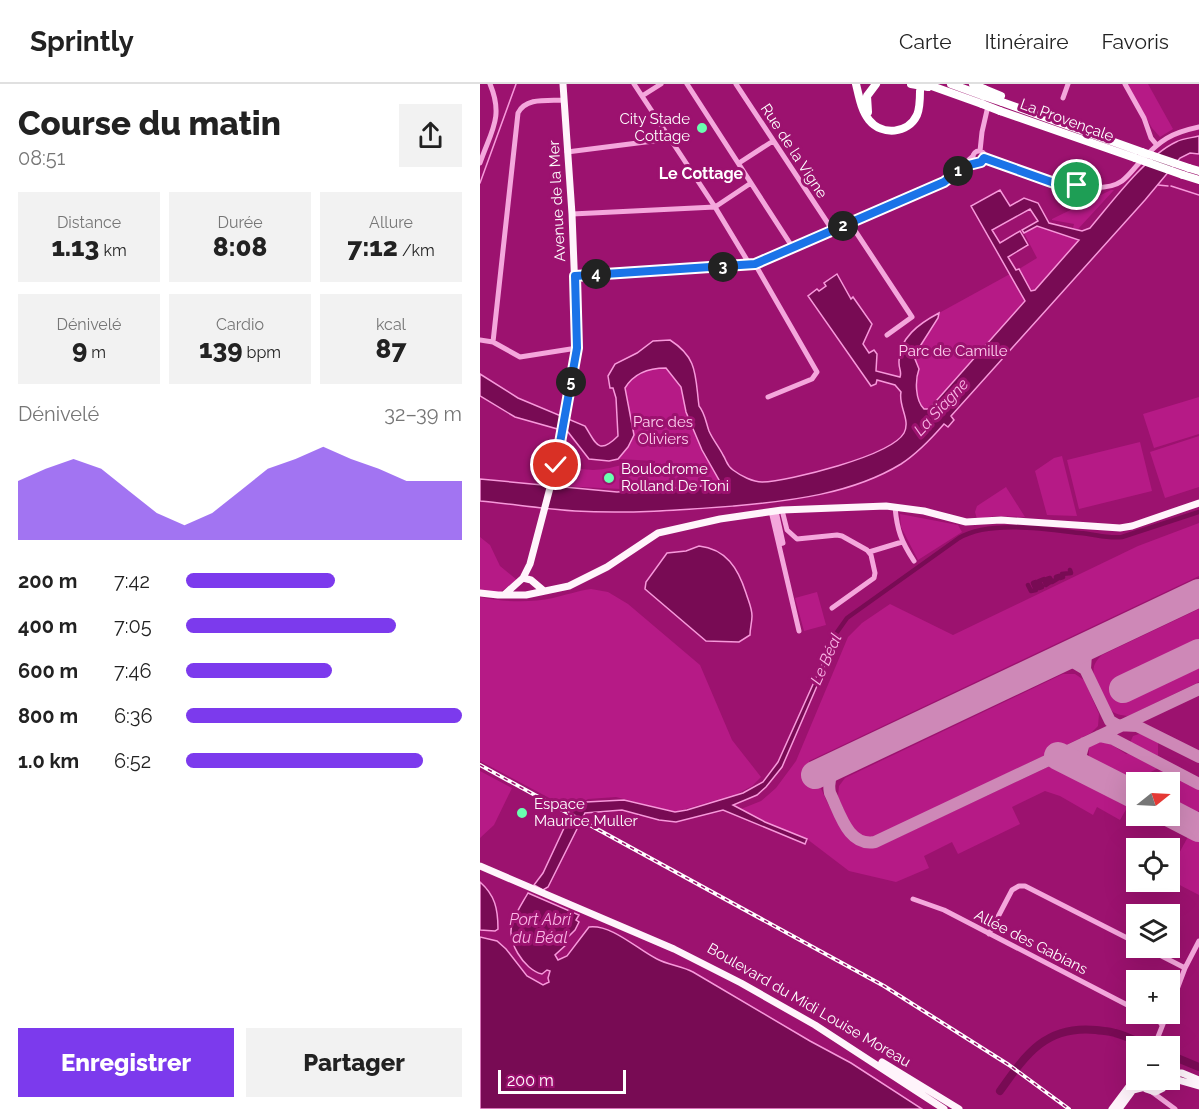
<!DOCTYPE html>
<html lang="fr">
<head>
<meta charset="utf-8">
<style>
	:root { --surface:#fff; --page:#f2f2f2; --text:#222; --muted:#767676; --line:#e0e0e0; --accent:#7c3aed }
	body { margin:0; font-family:Raleway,sans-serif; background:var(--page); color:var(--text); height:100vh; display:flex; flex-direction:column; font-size:22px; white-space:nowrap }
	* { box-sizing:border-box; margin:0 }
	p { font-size:20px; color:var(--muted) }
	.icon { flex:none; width:33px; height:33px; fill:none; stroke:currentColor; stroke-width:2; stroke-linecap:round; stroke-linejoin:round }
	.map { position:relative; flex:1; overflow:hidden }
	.drawer { display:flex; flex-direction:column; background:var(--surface); width:480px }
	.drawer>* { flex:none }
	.needle { width:39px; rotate:72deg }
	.fabs { position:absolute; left:646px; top:688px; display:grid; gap:12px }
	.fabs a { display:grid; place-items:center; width:54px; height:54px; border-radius:0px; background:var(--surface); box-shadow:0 6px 24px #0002; font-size:30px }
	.scale { position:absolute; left:18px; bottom:15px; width:128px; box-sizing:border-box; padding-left:6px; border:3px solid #fff; border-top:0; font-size:16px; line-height:21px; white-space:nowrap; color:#fff; -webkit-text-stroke:4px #9c126f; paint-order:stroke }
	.pin { position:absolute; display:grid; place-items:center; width:51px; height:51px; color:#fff; margin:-26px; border:3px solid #fff; border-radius:50%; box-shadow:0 2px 6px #0007 }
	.km { position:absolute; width:30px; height:30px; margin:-15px; border-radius:50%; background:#222; color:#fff; font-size:16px; line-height:30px; text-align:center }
	.round { display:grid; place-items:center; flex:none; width:63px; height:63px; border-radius:0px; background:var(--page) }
	.head { display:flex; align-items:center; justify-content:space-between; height:102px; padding:0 18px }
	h1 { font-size:33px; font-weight:800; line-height:45px }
	.metrics { display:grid; grid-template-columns:repeat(3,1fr); gap:9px; height:102px; padding:6px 18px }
	.metrics div { display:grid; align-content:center; border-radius:0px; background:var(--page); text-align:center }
	.metrics b { font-size:26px; font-weight:800 }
	.metrics small { font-size:16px; font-weight:400 }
	.metrics p { font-size:16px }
	.chart { height:168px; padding:12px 18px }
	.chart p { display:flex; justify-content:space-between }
	.chart svg { width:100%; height:108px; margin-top:6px; fill:var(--accent); opacity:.7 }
	.action { display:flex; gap:12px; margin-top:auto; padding:12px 18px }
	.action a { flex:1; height:69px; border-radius:0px; background:var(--accent); color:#fff; font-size:24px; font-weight:800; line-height:69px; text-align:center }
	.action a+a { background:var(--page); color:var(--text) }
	ul { padding:0 18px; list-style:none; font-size:20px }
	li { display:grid; grid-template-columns:96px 72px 1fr; align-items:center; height:45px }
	li i { height:15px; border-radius:8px; background:var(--accent) }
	header { display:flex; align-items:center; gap:36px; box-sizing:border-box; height:84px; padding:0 30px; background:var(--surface); border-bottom:2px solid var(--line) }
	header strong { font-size:28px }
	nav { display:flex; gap:33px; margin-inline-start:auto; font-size:21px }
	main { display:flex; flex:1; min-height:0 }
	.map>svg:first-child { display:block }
</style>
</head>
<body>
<header>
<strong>Sprintly</strong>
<nav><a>Carte</a><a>Itinéraire</a><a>Favoris</a></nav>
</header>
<main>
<section class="drawer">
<div class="head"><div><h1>Course du matin</h1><p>08:51</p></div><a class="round"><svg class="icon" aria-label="share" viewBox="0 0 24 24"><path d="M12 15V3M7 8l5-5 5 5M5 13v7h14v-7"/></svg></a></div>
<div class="metrics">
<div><p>Distance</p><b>1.13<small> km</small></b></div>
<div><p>Durée</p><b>8:08</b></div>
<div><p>Allure</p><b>7:12<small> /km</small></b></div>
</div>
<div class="metrics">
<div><p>Dénivelé</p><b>9<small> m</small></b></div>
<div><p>Cardio</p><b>139<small> bpm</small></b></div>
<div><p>kcal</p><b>87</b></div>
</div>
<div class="chart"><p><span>Dénivelé</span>32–39 m</p>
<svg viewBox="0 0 160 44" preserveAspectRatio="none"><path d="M0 44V20L10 15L20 11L30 15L40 24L50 33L60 38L70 33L80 24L90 15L100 11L110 6L120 11L130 15L140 20L150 20L160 20V44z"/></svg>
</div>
<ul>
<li><b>200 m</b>7:42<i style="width:54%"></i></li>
<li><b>400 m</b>7:05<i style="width:76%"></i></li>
<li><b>600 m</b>7:46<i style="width:53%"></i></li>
<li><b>800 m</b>6:36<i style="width:100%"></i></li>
<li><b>1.0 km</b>6:52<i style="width:86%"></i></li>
</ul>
<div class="action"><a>Enregistrer</a><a>Partager</a></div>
</section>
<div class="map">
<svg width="719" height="1025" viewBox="0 0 719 1025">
	<rect width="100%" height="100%" fill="#9c126f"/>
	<!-- green -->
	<path fill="#b61a86" d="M647 0H668L693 45 680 53 672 44Z
		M631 106H634L598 145 593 144 594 140 572 136V135Z
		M557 142 600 156 555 206 551 207 539 185 557 174 544 149Z
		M530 190 545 217 449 325H444C435 316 433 279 437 268 441 256 451 245 458 234L459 229Z
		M179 284H186L201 303 206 328 222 366 237 392 239 401 176 406V404L141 405 80 402 83 382 85 381C110 388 118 387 142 381 152 379 164 380 175 379V377L138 375C159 350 150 333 144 304 153 292 164 286 179 284Z
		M719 313V350L674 364 663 330Z
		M719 352V403L685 414 670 368Z
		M660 358 672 407 599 425 587 376Z
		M582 372 597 432 567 431 555 387 574 374Z
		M526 403 545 433 515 432 497 435 495 428 497 422Z
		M420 430 478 441 482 448 438 476 421 443Z
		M719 439V492L329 677C339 698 361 759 383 763 390 764 399 761 406 759L570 682 586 686 647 718 648 722 640 736 617 723 613 731 580 712 565 707 532 723 540 740 478 770 472 758 444 772 449 784 416 798 369 787 327 755 285 738 261 725 281 717 296 704 316 677 368 553 382 539 410 520 473 551 658 462Z
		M0 453 10 461 20 482 37 496 19 509 0 506Z
		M111 505 128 508 148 520 220 581 252 656 281 693 272 702 257 710 195 728 136 713 108 715 90 725 0 677V513C22 518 50 519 73 514 86 511 97 507 111 505Z
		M337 508 346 541 324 547 315 514Z
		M719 525V598L648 632C641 631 636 631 631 626 626 622 624 614 621 609 614 594 608 583 622 571Z
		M583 590H595L604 596 619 630 618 642 611 649 397 752 386 753 373 748 358 712 359 702 365 694Z
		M662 649 678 657V672L675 674 649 661 653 652Z
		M624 656 646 670 651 668 680 683 654 697 612 676 609 672V663Z
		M683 686 719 703V726L717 730 690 716V699L657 698Z
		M0 687 32 704 14 741 0 754Z
		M710 749 719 754V811L690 796V786Z"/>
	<!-- water -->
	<path fill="#780b54" stroke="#f799db" stroke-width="1.5" fill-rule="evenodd" d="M719 52V70L710 69 700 74 665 116 471 332 474 336 468 343 464 340C451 355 438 369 421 380 372 410 310 417 254 422 201 426 149 430 95 427 63 425 32 420 0 417V395L137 408 239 401V396L222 366 206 328 201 303 186 284C169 284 154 289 145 304L154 351 148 363 138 375 129 377 109 375 88 348 35 333 0 312V290L38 314 105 342C116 359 118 372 138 352L136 314 133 304H130L128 292 135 280 157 269 173 257 190 256C218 274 215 291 219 322 225 329 226 339 229 347 233 356 239 363 243 371 247 377 246 381 253 386 261 392 273 398 282 398 309 397 411 372 424 349 431 336 418 322 421 308L415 301 397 296 396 300 391 302 328 212 337 205 339 207 346 202 344 199 357 190 371 215 373 213 392 240 383 260 389 269 394 266 397 270 396 287 420 293C422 287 419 286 419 279 418 254 440 239 459 229L458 234 437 267 438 273 435 275 439 285C435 296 435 316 444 325H449L545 217 491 122 520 106 530 122 544 114 558 119 569 139 602 147 610 144C632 118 666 72 696 58 703 54 712 54 719 52ZM550 125 558 137 542 146 544 149 557 142 599 156 555 206 551 207 539 185 536 186 528 173 548 161 540 147 520 159 512 146Z
		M219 462C246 465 258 484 266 509 268 516 272 524 272 532 272 538 270 544 270 551L259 558 226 557 165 505 166 498 187 469 206 467Z
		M357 547 350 569 337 602 302 683 286 703 277 711 253 721 285 738 327 755 325 760 243 726 196 738 179 736 142 726 105 729 68 803 63 806 54 801 63 789 92 727 106 718 144 716 195 728 207 726 263 709 283 698 298 678Z
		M0 798C15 811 18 825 18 845L15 847 0 846Z
		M48 809 99 831 96 836 99 838 95 846 84 857 87 860 75 871 78 876 87 872 109 843C132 840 158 866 177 875 188 881 202 882 213 888L330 957 371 979 442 1025H0V853L17 857 26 865 47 892 63 901 69 898 68 894 70 887 67 886 62 890C44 886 25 856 33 838 36 828 43 818 48 809Z"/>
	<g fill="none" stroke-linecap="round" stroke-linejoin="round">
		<!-- stream -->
		<path stroke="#f799db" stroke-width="1.5" d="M0 99 36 0
			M678 101 688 102
			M691 102 719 111"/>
		<!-- canal -->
		<path stroke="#780b54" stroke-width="4.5" d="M548 501 551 507 556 506 553 499 556 498 559 504 562 503 559 497 564 495 566 501 569 499 567 495 570 494 572 498 577 495 576 493 579 492 580 494 583 493 582 490 591 489 590 486
			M355 551 367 534 479 454C509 436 566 445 600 449 615 450 627 455 642 453L719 428"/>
		<!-- river -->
		<path stroke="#780b54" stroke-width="8" d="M690 971 719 983
			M520 1007C546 970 566 941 616 946 622 947 629 947 635 949 647 952 658 958 669 963"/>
		<!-- taxiway -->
		<path stroke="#ce88b7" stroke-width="12" d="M616 558 606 570 605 585 630 637 637 641 657 642 719 673
			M572 579 590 576 605 585
			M619 652 633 655 719 700
			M604 659 600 673 607 686
			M366 677C353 685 347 694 350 709 360 729 368 763 395 758L719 605"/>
		<!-- runway -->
		<path stroke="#ce88b7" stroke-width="28" d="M643 605 719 569
			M578 672 657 712
			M335 691 719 509
			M690 729 719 744"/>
		<!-- minor -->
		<path stroke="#f4a7dc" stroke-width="5" d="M154 0 235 123 270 181
			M207 0 313 164
			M256 0 353 147
			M645 0 664 34 671 54 676 60
			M162 12 181 0
			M583 14 588 0
			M500 67 502 48 508 22
			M493 73a6 6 0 1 1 12 0a6 6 0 1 1-12 0Z
			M87 68 189 55
			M504 74C534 86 614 117 642 97 649 92 655 83 661 77 680 56 691 49 719 43
			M0 79C11 47 24 33 10 0
			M259 79 293 57
			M92 130 235 123 271 99
			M370 139 432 233 407 251
			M275 180 337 288 332 295 288 313
			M95 192 275 180 464 98 493 72
			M0 256 13 258 40 273 97 264
			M13 258 38 29C46 13 68 17 84 16
			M415 423C417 446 421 457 434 477
			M302 426 307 446 317 455 357 451 362 452 387 466 391 471 395 489 394 494 352 524
			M291 427 319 547
			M296 427 303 459 299 460
			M389 468 422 458
			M433 815 464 826 657 926
			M509 850 532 806 539 802H545L657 859
			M666 864 705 884
			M690 924 705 884 719 857
			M665 930 680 938 682 941
			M674 963 687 930
			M672 1008 695 1025"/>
		<!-- major -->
		<path stroke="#fff4fb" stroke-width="7" d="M43 494 51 496 64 507
			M0 509 18 511H46L89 502 127 483 178 449 240 435 302 426 406 422 444 427 486 438 521 436 640 444 652 442 719 419
			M25 510 43 494 50 480 76 381 97 259 92 130 83 0
			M0 782 194 865 261 899 335 941 464 1025
			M402 978 479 1025
			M690 989H702L719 996
			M663 996 666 1005 675 1008 683 1004 685 996
			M685 999 698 996 719 1002
			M632 1025 650 1001 657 996
			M639 1025 653 1006 665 1003"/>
		<!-- highway -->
		<path stroke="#fff" stroke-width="8" d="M376 0C379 12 381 26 389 36 402 52 428 50 437 31 440 24 440 15 440 7
			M431 0 448 3
			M446 0 502 20
			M471 0 504 12
			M493 0 504 5
			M522 18 662 68
			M520 27 655 74
			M388 28 387 12 396 0
			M709 84 719 87
			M703 91 719 96"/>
		<!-- rail casing -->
		<g stroke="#fff" stroke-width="4">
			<path id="rail" d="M0 681 404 902 529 981 589 1025"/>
		</g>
		<!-- rail -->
		<use href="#rail" stroke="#9c126f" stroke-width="1.5" stroke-dasharray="4.5" stroke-linecap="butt"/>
		<!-- highway-bridge -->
		<path stroke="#fff" stroke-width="8" d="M504 5 521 12
			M504 12 522 18
			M502 20 520 27
			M662 68 709 84
			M655 74 703 91"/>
	</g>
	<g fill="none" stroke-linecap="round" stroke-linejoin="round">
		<!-- route casing -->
		<g stroke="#fff" stroke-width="12">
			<path id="route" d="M76 381 97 264 95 192 275 180 464 98 485 82 501 78 504 74 577 100 597 101"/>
		</g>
		<!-- route -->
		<use href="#route" stroke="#1a73e8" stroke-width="8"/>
	</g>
	<!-- markers -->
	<g fill="#6affb0" stroke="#9c126f" stroke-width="2">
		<circle cx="222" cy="44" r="6"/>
		<circle cx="129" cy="394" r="6"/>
		<circle cx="42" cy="729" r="6"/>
	</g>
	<g text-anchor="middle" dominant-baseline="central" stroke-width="6" stroke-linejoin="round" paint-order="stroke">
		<!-- poi labels -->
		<g font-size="15" fill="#fff" stroke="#9c126f" text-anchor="start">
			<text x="210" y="35" text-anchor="end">City Stade<tspan x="210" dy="17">Cottage</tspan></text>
			<text x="141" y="385">Boulodrome<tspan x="141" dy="17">Rolland De Toni</tspan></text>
			<text x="54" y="720">Espace<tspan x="54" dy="17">Maurice Muller</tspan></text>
		</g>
		<!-- street labels -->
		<g font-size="15" fill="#fff" stroke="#9c126f">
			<text transform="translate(587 36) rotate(20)">La Provençale</text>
			<text transform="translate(314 67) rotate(57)">Rue de la Vigne</text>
			<text transform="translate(77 117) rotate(-93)">Avenue de la Mer</text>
			<text transform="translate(551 858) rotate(27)">Allée des Gabians</text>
			<text transform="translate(329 921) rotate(30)">Boulevard du Midi Louise Moreau</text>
		</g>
		<!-- park labels -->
		<g font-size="15" fill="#fed0ef" stroke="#9c126f">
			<text x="473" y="267">Parc de Camille</text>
			<text x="183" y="338">Parc des<tspan x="183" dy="17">Oliviers</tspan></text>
		</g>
		<!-- neighbourhood labels -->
		<g font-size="16" font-weight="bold" fill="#fff" stroke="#9c126f">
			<text x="221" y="89">Le Cottage</text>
		</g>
		<!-- water labels -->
		<g font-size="16" font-style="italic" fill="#fab4e5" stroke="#9c126f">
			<text transform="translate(461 323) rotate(-47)">La Siagne</text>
			<text transform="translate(346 575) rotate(-66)">Le Béal</text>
			<text x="60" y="835">Port Abri<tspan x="60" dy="18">du Béal</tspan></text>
		</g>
	</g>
</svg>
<div class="fabs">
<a><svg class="needle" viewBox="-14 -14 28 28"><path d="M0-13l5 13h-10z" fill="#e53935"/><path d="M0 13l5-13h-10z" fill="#767676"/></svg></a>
<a><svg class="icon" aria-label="locate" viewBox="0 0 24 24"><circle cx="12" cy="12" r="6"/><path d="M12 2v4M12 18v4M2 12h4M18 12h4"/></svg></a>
<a><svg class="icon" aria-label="layers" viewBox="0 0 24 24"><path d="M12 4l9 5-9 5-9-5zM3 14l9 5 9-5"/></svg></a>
<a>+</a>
<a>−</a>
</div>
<div class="scale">200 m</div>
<div class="pin" style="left:597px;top:101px;background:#1e9e55"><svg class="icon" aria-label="arrive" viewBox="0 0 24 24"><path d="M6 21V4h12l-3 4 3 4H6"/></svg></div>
<div class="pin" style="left:76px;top:381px;background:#d93025"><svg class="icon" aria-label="check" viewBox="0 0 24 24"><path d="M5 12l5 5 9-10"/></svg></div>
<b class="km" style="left:478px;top:87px">1</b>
<b class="km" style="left:363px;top:142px">2</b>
<b class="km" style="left:243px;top:183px">3</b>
<b class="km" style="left:116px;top:190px">4</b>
<b class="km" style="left:91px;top:298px">5</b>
</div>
</main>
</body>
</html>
